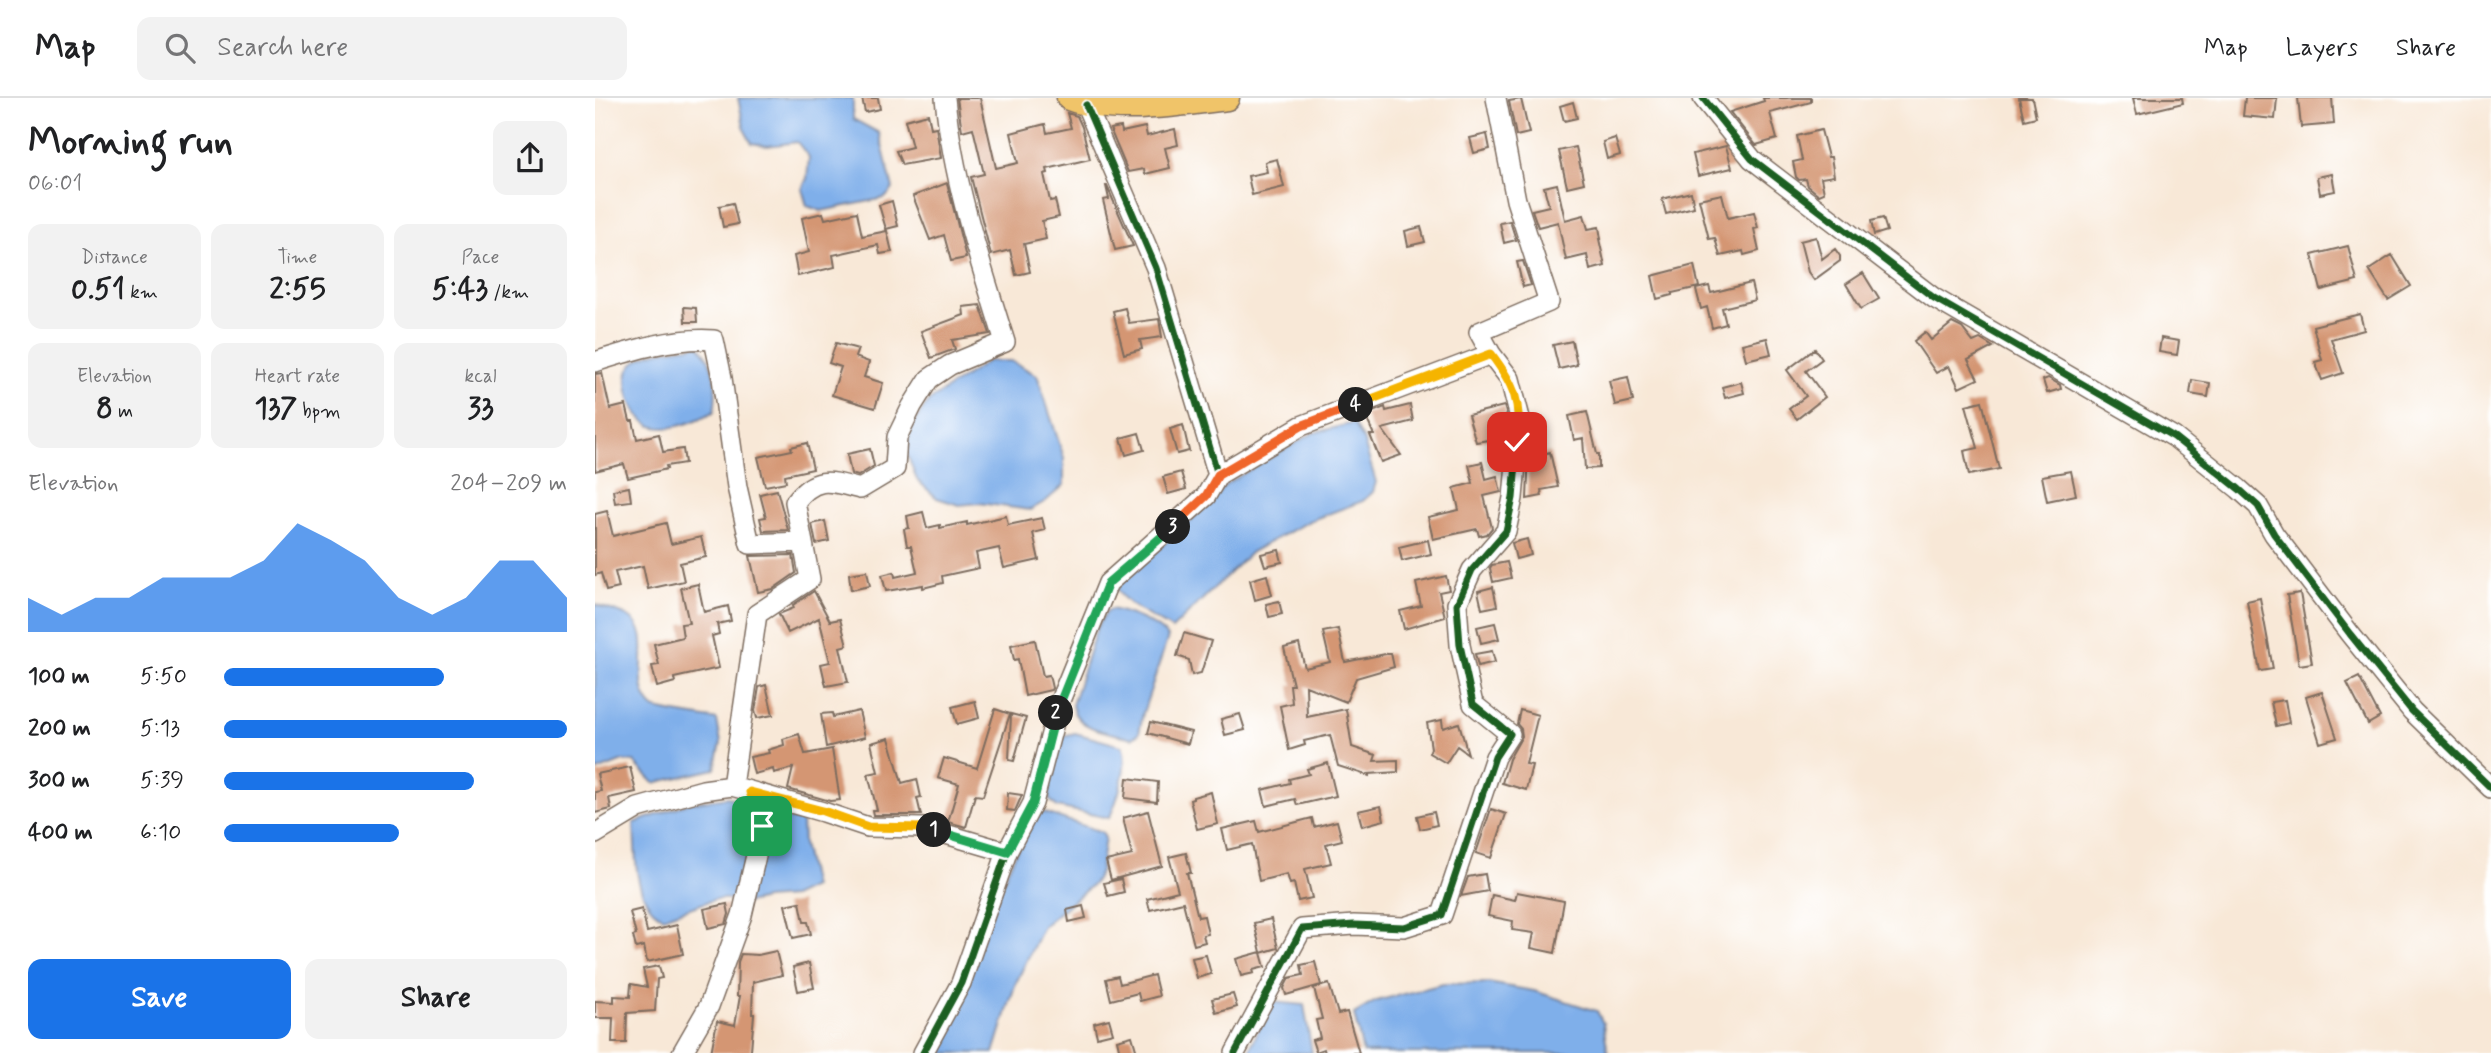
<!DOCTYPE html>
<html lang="en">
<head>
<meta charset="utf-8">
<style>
	:root { --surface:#fff; --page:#f2f2f2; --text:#202124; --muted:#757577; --line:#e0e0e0; --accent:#1a73e8 }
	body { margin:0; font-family:Mynerve,sans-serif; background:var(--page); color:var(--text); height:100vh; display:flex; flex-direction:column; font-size:26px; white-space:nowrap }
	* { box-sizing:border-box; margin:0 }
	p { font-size:23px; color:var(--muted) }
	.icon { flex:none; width:38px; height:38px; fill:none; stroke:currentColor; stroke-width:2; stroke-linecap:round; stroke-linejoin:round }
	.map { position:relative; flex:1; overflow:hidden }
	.drawer { display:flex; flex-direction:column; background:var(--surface); width:595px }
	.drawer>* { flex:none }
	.pin { position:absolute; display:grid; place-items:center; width:60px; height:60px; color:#fff; margin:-30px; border-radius:14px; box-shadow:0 4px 10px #0006 }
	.km { position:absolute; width:35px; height:35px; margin:-18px; border-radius:50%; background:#222; color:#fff; font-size:19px; line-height:35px; text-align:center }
	.round { display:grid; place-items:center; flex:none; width:74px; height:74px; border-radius:14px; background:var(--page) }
	.summary { display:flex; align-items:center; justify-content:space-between; height:119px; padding:0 28px }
	h1 { font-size:38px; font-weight:700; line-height:52px }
	.metrics { display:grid; grid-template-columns:repeat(3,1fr); gap:10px; height:119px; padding:7px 28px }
	.metrics div { display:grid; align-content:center; border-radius:14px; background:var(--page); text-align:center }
	.metrics b { font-size:30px; font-weight:700 }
	.metrics small { font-size:19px; font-weight:400 }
	.metrics p { font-size:19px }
	.chart { height:196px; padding:14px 28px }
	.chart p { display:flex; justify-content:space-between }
	.chart svg { width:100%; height:126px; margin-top:7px; fill:var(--accent); opacity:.7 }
	.cta { display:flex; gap:14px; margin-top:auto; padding:14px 28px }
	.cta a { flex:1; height:80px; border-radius:14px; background:var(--accent); color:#fff; font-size:28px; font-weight:700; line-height:80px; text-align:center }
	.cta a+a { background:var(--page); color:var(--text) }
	ul { padding:0 28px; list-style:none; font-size:23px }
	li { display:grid; grid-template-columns:112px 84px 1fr; align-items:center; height:52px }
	li i { height:18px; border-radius:9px; background:var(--accent) }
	header { display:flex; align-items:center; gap:42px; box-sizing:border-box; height:98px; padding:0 35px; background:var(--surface); border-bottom:2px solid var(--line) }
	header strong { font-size:33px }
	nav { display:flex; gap:38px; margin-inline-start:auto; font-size:24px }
	.search { width:490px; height:63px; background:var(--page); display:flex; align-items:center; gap:18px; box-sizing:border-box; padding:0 24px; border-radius:14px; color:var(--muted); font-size:26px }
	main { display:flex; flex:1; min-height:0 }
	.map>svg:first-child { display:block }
</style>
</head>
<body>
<header>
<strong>Map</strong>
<div class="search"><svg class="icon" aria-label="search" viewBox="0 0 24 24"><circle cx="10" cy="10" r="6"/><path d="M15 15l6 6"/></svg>Search here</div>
<nav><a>Map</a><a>Layers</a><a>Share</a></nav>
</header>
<main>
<section class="drawer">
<div class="summary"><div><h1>Morning run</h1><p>06:01</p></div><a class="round"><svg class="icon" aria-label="share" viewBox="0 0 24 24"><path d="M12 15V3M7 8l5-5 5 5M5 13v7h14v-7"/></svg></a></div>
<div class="metrics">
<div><p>Distance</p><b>0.51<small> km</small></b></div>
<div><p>Time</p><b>2:55</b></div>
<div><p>Pace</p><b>5:43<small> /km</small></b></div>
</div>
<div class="metrics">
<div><p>Elevation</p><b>8<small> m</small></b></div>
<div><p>Heart rate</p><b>137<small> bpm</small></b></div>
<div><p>kcal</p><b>33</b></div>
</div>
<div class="chart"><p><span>Elevation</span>204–209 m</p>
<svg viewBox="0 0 160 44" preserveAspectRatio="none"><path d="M0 44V32L10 38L20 32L30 32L40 25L50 25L60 25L70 19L80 6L90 12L100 19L110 32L120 38L130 32L140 19L150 19L160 32V44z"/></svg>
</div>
<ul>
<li><b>100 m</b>5:50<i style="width:64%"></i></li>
<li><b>200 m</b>5:13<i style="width:100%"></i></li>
<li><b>300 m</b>5:39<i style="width:73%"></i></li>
<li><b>400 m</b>6:10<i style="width:51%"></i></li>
</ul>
<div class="cta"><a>Save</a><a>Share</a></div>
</section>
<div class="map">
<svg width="1896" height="955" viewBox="0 0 1896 955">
	<rect width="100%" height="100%" fill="#fff"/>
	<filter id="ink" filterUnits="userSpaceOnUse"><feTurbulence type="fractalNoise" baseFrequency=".0143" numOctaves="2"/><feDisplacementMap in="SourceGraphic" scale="14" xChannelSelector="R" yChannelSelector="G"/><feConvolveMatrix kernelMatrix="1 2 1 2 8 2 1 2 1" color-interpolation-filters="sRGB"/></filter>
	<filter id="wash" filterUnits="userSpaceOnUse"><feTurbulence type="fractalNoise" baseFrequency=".00686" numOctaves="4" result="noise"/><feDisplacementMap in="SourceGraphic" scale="28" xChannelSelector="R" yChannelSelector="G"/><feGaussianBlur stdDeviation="1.57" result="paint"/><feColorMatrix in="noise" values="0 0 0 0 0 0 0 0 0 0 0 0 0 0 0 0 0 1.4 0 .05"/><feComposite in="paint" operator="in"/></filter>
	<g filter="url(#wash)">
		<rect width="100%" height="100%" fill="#f8e8d7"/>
		<!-- water -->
		<path fill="#7fafea" stroke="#5d6c84" stroke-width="2" d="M143 0H258V21L284 35 298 91 290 100 226 113 212 108 207 91 212 80 214 59 202 44 172 48 157 45 150 33Z
			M104 247C120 264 123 292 119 314 103 322 74 335 57 328 37 319 21 277 41 263 57 251 85 251 104 247Z
			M393 263H416L442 277 469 360V387L451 403 435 412 384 405 364 407 342 400 322 382 311 353 316 329 334 303Z
			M759 325 768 341 781 384 778 394 768 403 714 423 656 454 577 531C559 519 527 508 521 487L594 425 631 386 718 335Z
			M0 506C11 512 25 513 35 520 62 537 32 588 59 610 62 613 113 620 122 622L126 645 120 671 59 685 39 664 28 663 0 674Z
			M517 511C536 516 560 524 573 539L548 615 544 635 537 640C516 634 481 633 477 607L502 529 512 513Z
			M480 635 527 648C535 663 522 705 514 720L462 709 454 701 455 685 467 638Z
			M132 699 146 702 165 717 207 723 208 746 218 789 197 799 170 801 143 807 133 801H121L68 819C37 803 41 755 39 725L94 705Z
			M445 713 507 734 510 739 505 774 498 786 448 828 420 887 399 955H335L402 796 438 717Z
			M893 885 939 893 1002 913 1008 925 1013 955H768L759 916 781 903 848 886Z
			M676 904 709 907 717 955H653Z"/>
		<g id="blocks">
			<!-- building -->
			<path fill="#d49673" d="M267 0H283L285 11 270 14Z
				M362 0H385L401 70 423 65 416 35 450 26 452 35 476 30 472 15 482 18 487 29 495 61 452 71 453 75 449 76 455 103 460 102 464 119 447 123 451 141 429 146 435 174 421 177 415 152 396 157 376 79 389 76 378 30 367 33Z
				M1168 0H1216V4L1175 15 1182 41 1161 47 1135 14 1169 3Z
				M1424 0H1437L1441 19 1429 22Z
				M1538 0H1587L1588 5 1542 16Z
				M1650 0H1682L1680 21 1648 18Z
				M1703 0H1737L1739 26 1706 29Z
				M926 1 934 35 921 38 914 3Z
				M978 4 982 20 969 23 965 8Z
				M333 16 336 30 341 29 346 60 307 67 301 53 317 49 310 22Z
				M526 29 527 34 550 29 552 38 580 31 583 47 570 50 575 70 550 76 549 71 533 74 515 31Z
				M1226 32 1233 59H1236L1239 78 1226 80 1229 95 1224 97 1213 88 1211 81 1204 82 1201 79 1198 64 1207 62 1202 38Z
				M892 36 895 51 879 55 875 40Z
				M1020 40 1025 57 1012 61 1008 44Z
				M1131 48 1137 70 1103 78 1098 56Z
				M981 49 989 85 972 89 964 53Z
				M682 61 689 89 657 97 653 78 672 74 670 64Z
				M1737 76 1740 93 1725 96 1722 79Z
				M352 85 371 160 356 163 349 137 335 142 318 98Z
				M962 86 970 122 989 117 993 131 1004 129 1006 141H1004L1010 168 995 172 992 157 971 162 963 124 943 129 937 112 954 108 949 89Z
				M511 88H512L538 148 520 152 508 102 514 101Z
				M1096 94 1099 109 1071 116 1067 101Z
				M1127 96 1133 120 1159 114 1163 130 1159 131 1164 153 1149 157 1148 153 1125 158 1120 140 1114 141 1104 101Z
				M297 103 303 128 291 131 284 107Z
				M138 105 143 126 128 129 124 108Z
				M262 114 267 138 292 133 297 154 285 156 283 147 238 157 240 169 203 178 199 158 214 154 207 120 228 115 230 121Z
				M1288 120 1292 133 1279 137 1276 123Z
				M915 123 921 142 909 145 905 125Z
				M826 129 830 144 813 148 810 133Z
				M1221 139 1227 161 1240 151 1245 158V163L1219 182 1213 174 1205 143Z
				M1753 148 1762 183 1726 192 1717 157Z
				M1797 157 1816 188 1793 202 1774 172Z
				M928 163 936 187 928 189 922 164Z
				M1099 167 1104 189 1077 195V197L1062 201 1057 178Z
				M1268 175 1284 201 1266 211 1251 186Z
				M1156 185 1160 202 1127 210 1131 226 1117 230 1112 209 1106 211 1101 191 1114 188 1116 195Z
				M385 207 395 236 357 242 360 251 336 260 326 233 369 217 368 209Z
				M89 209 101 210 102 224H90Z
				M530 210 534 225 564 221 567 239 545 242 547 251 529 256 518 213Z
				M1765 216 1769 232 1736 241 1748 275 1727 282 1720 264 1727 262 1718 228Z
				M1357 225 1367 230 1378 244 1385 241 1398 249 1373 262 1383 281 1364 290 1354 268 1341 275 1319 243 1330 234 1336 242Z
				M1172 240 1176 256 1151 262 1147 246Z
				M1566 240 1584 243 1582 257 1564 254Z
				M977 243 982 267 964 271 958 247Z
				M241 245 263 251 260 259 274 264 269 279 288 285 280 310 237 297 246 269 234 265Z
				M1220 251 1227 261 1211 273 1230 299 1202 321 1194 311 1211 298 1192 272Z
				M7 275 15 311 31 307 35 323H38L42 341 64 336 68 354 88 351 90 365 71 368 72 371 33 380 29 366 0 373V276Z
				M1033 279 1038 303 1020 307 1014 283Z
				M1453 280 1465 287 1466 291 1452 295 1448 282Z
				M1597 282 1615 285 1613 299 1595 296Z
				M1146 284 1149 295 1130 300 1127 289Z
				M1387 303 1404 371 1374 377 1369 353 1383 350 1371 307Z
				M815 307 818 323 787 331 806 357 786 364 775 337H779L770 317 790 309 791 313Z
				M909 308 913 321 911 339 881 344 873 317Z
				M992 314 1002 356H1004V370L990 371 988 340 979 342 974 318Z
				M588 327 594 353 582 356 575 331Z
				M544 335 549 352 531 357 526 340Z
				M212 345 218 371 190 377 191 384 170 388 163 359 197 352 196 349Z
				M275 351 279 368 263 378 256 376 252 356Z
				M943 351 944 357 955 354 963 389 946 392 947 398 932 401 934 353Z
				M887 364 891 381 902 378 906 394 889 398 897 430 892 436 884 438 882 431 838 441 833 419 864 412 859 390 878 385 874 367Z
				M1476 373 1481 397 1452 403 1447 378Z
				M586 374 591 391 573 396 568 379Z
				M34 389 36 403 20 405 18 392Z
				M182 392 193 432 168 433 165 420 171 419 165 396Z
				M12 413 18 438 71 425 76 446 106 439 111 459 85 465 89 483 53 491 48 468 20 474 24 490 11 493 6 475 0 477V416Z
				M328 414 332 430 345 427V430L372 424V427L411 418 413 427 447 420 450 432 438 435 444 462 409 470 404 450 381 455 384 470 347 478 348 485 328 490V487L291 493 287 477 299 474 300 479 322 474 316 448H312L309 431 314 430 312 418Z
				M230 423 234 443 221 446 217 426Z
				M932 441 936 457 921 461 917 445Z
				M833 442 836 456 807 463 804 449Z
				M684 452 687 464 670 468 666 456Z
				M198 457 201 475 178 491 163 494 155 458Z
				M912 464 916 480 898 484 895 470 897 467Z
				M272 473 275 488 256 492 254 476Z
				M672 477 677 497 660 502 655 482Z
				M851 478 854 492 844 494 850 519 809 531 805 513 826 508 821 485Z
				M103 486 109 514 133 508 136 523 122 526 124 536 117 538 124 570 79 580 80 584 62 589 57 568 64 567 59 546 88 539 86 526 94 525 86 490Z
				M898 489 902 508 887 511 883 493Z
				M219 493 235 523 245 521 252 547 245 549 253 584 231 588 226 566 235 564 224 520 193 535 184 516 199 510 198 507Z
				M1705 495 1717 565 1704 567 1692 497Z
				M1665 500 1678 571 1665 573 1652 503Z
				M684 503 687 516 674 519 671 506Z
				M900 525 904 541 886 545 882 529Z
				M743 531 750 564 796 555 799 569 761 580 751 604 711 588 712 619 751 611 757 649 781 657 779 663 803 662V674L774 676V678L743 668 735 637 709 643 710 647 694 652 685 608 697 605 695 587H698L689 550 704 546 710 570 735 564 728 534Z
				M589 535 616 543 606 575 597 577 594 562 582 558Z
				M440 542 448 578 454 577 457 590 456 592 430 598 423 561 419 562 416 547Z
				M897 553 900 564 883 568 880 556Z
				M1764 579 1785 619 1773 626 1752 585Z
				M171 587 178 617 162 620 160 613 164 589Z
				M1727 594 1742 640 1725 645 1711 599Z
				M1690 602 1694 625 1681 628 1676 604Z
				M380 603 384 620 362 626 357 609Z
				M400 611 415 616 388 698 380 697 371 729 353 724 364 686 343 680 349 660 382 670Z
				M925 612 943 617 931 666 937 667 931 692 907 685 914 661 927 638 926 631 922 626Z
				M264 613 270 639 231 649 226 616 237 615 238 619Z
				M416 616 431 620 419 663 414 662Z
				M645 616 650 632 630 637 626 621Z
				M847 622 848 630 864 625 873 656 862 648 851 665 834 655 836 650 832 625Z
				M556 624 596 634 593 646 553 635Z
				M204 636 210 656 237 651 245 702 235 703 193 691 198 670 179 675 178 671 159 676 155 659 174 655 173 652 189 647 188 641Z
				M294 640 307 685 322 681 326 699 322 700 326 717H278L277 712H282L273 676 283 674 276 645Z
				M733 665 741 698 702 707 700 701 671 708 667 692 695 685 694 681 714 676 712 671Z
				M35 669 41 694 14 700 16 711 0 715V694L6 693 2 676Z
				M532 680 563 684 562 704 530 700Z
				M616 694 623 726 602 731 595 702 598 701V699Z
				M413 695 427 697 420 713 412 712Z
				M786 708 789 722 767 728 763 713Z
				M896 711 911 716 896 760 881 755Z
				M553 713 567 768 516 782 511 763 537 757 528 720Z
				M839 714 842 727 825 731 822 718Z
				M717 720 719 729 742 723 747 742 731 746 736 765 710 771 717 800 703 803 699 785 695 786 692 776 664 783 657 746 632 752 627 731 661 723 664 734Z
				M591 755 596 775H592L603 819 609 818 613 836 608 837 610 844 599 847 588 804 555 812 552 801 583 793 574 759Z
				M890 776 893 793 866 798 873 779Z
				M526 781 529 794 513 798 509 785Z
				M922 794 969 803 960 855 936 850 939 835 917 832 918 823 893 818 897 797 920 802Z
				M205 804 209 824H213L216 836 198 840 190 807Z
				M132 806 134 816 131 826 113 830 109 811Z
				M488 808 491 820 474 824 472 812Z
				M47 811 52 834 82 827 88 856 52 864 49 848 41 850 38 838 41 837 35 814Z
				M676 821 683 850 666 855 670 869 658 872 659 875 646 878 641 861 666 854 659 825Z
				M181 853 187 877 158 884 157 916H159L156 952 154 955H116L122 923 140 927 145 898H142L143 864 146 856 163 857Z
				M611 857 616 876 602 880 597 860Z
				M720 864 726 887 691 897 689 890 694 880 708 877 706 867Z
				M214 865 219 890 203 893 198 869Z
				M64 868 67 880 62 881 60 913 32 915 31 945H17L18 920H0V903L19 904V898L35 899 36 886 52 889 48 871Z
				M559 877 564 898 545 903 543 895 516 902 511 881 523 878 525 886Z
				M734 886 743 916 752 914 764 955H730L729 951 721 954 717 942 725 940 721 922 727 921 719 890Z
				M638 896 642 909 621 915 617 901Z
				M514 921 518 935 502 939 499 925Z
				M537 938 542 955H525L522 942Z"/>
		</g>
	</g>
	<g filter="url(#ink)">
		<use href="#blocks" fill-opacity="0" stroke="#7d6c5f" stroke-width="2"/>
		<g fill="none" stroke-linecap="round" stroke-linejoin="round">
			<!-- minor casing -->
			<g stroke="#7d6c5f" stroke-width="22">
				<path id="minor" d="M1108 0 1157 61 1339 200 1579 339 1644 391 1663 408 1679 436 1755 536 1817 613 1896 690
					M0 264C38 252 79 239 119 242L127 280 142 389 155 446 208 444
					M623 377 706 328 896 256 884 234 954 204 921 102 901 0
					M137 688 162 516 215 481 200 404C221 377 235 383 265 391L300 370 302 339 317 308 334 281 355 267 410 244C385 164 358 83 350 0
					M0 736 43 710 108 692 137 688 228 714 273 729 330 730 412 754
					M87 955 114 908 147 817 168 728 155 694
					M328 955 366 885 412 754 438 705 464 605 513 485 611 398 623 377 561 170 491 7
					M640 955 707 831 759 827 809 829 847 817 900 659 915 636 878 606 865 547 862 506 877 472 911 433 918 400 925 320 915 281 896 256"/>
			</g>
			<!-- major casing -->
			<g stroke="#7d6c5f" stroke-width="27">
				<path id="major" d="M474 0C518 17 585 6 632 0"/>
			</g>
			<!-- minor -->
			<use href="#minor" stroke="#fff" stroke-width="19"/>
			<!-- major -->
			<use href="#major" stroke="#f0c469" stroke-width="24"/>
			<!-- cycleway casing -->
			<g stroke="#fff" stroke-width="11">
				<path id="cycleway" d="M1108 0 1157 61 1339 200 1579 339 1644 391 1663 408 1679 436 1755 536 1817 613 1896 690
					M328 955 366 885 412 754 438 705 464 605 513 485 611 398 623 377 561 170 491 7
					M640 955 707 831 759 827 809 829 847 817 900 659 915 636 878 606 865 547 862 506 877 472 911 433 918 400 925 320 915 281 896 256"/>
			</g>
			<!-- cycleway -->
			<use href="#cycleway" stroke="#1b5e20" stroke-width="7"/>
		</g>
	</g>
	<g fill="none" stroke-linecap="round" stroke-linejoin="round" filter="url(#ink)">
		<!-- split-1 casing -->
		<g stroke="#fff" stroke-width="14">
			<path id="split-1" d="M167 728 155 694 228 713 273 729 330 730 339 732"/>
		</g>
		<!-- split-2 casing -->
		<g stroke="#fff" stroke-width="14">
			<path id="split-2" d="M339 732 412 754 438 705 461 615"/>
		</g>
		<!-- split-3 casing -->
		<g stroke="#fff" stroke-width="14">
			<path id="split-3" d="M461 615 513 485 578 429"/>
		</g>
		<!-- split-4 casing -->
		<g stroke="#fff" stroke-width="14">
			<path id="split-4" d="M578 429 611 398 623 377 706 328 761 307"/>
		</g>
		<!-- split-5 casing -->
		<g stroke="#fff" stroke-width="14">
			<path id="split-5" d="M761 307 896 256C919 286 927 305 922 344"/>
		</g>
		<!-- split-1 -->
		<use href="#split-1" stroke="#f5b400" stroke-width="9"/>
		<!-- split-2 -->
		<use href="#split-2" stroke="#22a559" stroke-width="9"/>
		<!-- split-3 -->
		<use href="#split-3" stroke="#22a559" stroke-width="9"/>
		<!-- split-4 -->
		<use href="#split-4" stroke="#f0652b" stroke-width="9"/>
		<!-- split-5 -->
		<use href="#split-5" stroke="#f5b400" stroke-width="9"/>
	</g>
</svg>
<div class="pin" style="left:167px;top:728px;background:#1e9e55"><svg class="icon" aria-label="arrive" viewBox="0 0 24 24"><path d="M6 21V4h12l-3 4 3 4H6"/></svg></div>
<div class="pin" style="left:922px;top:344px;background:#d93025"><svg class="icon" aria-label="check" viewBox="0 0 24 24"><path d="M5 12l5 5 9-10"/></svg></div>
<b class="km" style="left:339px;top:732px">1</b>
<b class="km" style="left:461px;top:615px">2</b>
<b class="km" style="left:578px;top:429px">3</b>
<b class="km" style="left:761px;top:307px">4</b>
</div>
</main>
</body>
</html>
